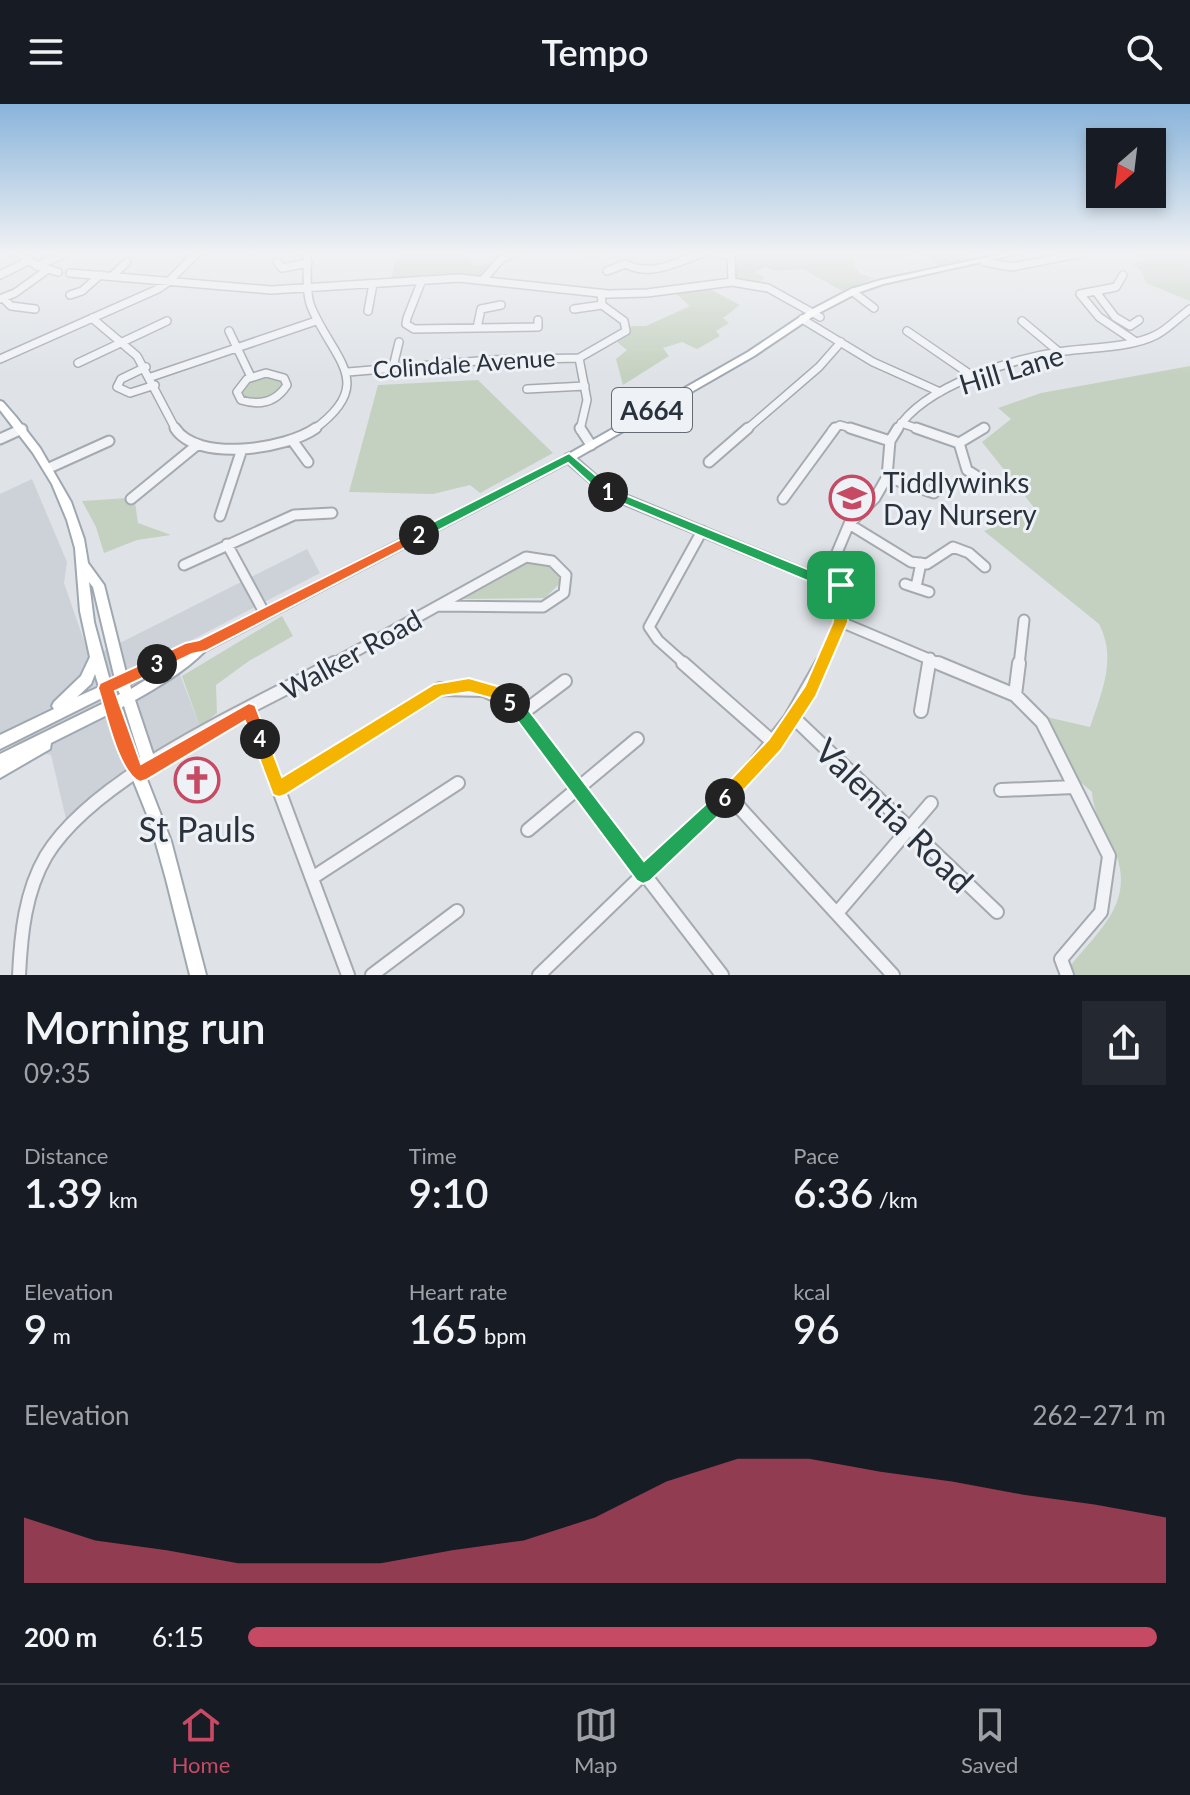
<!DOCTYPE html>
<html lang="en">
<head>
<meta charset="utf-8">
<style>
	:root { --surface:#171b24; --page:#242831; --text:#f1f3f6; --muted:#9ea1a6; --line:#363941; --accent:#c64a64 }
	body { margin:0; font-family:Lato,sans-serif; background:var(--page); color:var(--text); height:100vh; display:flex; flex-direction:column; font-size:30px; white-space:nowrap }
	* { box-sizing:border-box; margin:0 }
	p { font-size:26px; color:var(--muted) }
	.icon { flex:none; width:44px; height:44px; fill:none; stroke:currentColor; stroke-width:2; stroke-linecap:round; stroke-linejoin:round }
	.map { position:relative; height:871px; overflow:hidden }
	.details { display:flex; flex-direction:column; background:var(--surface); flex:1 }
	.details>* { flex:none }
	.needle { width:52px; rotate:208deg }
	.fabs { position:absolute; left:1086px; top:24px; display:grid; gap:16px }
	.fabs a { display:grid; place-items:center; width:80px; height:80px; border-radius:0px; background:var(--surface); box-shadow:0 4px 12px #0003; font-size:40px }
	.pin { position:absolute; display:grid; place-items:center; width:68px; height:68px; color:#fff; margin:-34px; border-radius:16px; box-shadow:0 4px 12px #0006 }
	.km { position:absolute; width:40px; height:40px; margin:-20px; border-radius:50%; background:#222; color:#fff; font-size:22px; line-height:40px; text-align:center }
	.round { display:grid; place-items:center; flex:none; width:84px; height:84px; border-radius:0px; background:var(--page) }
	.overview { display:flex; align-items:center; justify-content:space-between; height:136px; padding:0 24px }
	h1 { font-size:44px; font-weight:600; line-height:60px }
	.figures { display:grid; grid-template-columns:repeat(3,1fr); gap:12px; height:136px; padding:8px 24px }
	.figures div { display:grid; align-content:center }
	.figures b { font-size:40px; font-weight:600 }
	.figures small { font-size:22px; font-weight:400 }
	.figures p { font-size:22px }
	.chart { height:224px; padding:16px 24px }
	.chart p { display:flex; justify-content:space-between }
	.chart svg { width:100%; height:144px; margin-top:8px; fill:var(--accent); opacity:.7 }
	ul { padding:0 24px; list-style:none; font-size:26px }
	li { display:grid; grid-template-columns:128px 96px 1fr; align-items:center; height:60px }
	li i { height:20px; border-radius:10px; background:var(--accent) }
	header { display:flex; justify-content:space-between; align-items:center; height:104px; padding:0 24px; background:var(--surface); font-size:36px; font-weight:600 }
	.tab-bar { display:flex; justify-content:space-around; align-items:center; height:112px; border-top:2px solid var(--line); background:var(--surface); font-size:22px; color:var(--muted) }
	.tab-bar a { display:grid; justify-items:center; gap:4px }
	.tab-bar .selected { color:var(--accent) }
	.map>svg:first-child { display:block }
</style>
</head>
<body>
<header><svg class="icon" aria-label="menu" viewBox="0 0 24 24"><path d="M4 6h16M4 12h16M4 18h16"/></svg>Tempo<svg class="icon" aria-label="search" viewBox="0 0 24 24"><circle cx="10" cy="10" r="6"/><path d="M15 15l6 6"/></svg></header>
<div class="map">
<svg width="1190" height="871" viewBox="0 0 1190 871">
	<rect width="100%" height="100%" fill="#dfe3e7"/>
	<!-- built -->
	<path fill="#cdd2d9" d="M32 375 67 458 64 479 90 554 307 445 320 469 171 547 200 623 173 636 114 673 66 715 51 651 0 637V390Z"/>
	<!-- green -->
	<path fill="#c5d1c0" d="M409 149H463L475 162 492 159 483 172 445 171 391 176 395 156Z
		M736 149H854L855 164 860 170 874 174 842 187 803 165 777 167 765 163 755 168 765 174 755 181 734 177Z
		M862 149H967L963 151 970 156 940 163 924 150 863 157Z
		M1137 149H1190V197L1146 179 1141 166 1131 160 1148 155Z
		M704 182 740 201 723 214 729 219 716 227 720 232 697 245 682 238 663 244 669 252 623 281 616 255 627 246 617 238 632 222H646L690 202 674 188Z
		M1190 262V871H1073L1070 862C1102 823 1138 795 1112 741 1103 724 1093 708 1092 688L1078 676 1038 611 1090 623C1102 587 1117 555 1099 520L984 427 1036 406 982 338 1011 315 998 304 1041 289Z
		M263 272 281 276V287L261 297 243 296 240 285 245 279Z
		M478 276 553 349 480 389 470 381 433 390 349 388 378 281Z
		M127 394 135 398 138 419 171 431 137 436 104 449 96 423 82 397Z
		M546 459 559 471V480L545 494 463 495 526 460Z
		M282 512 293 532 249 557 216 581 217 609 200 623 182 572Z"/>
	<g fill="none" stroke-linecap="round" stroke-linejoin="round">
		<!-- minor-far2 casing -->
		<g stroke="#a5aab1" stroke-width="10">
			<path id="minor-far2" d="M19 149 37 162 58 168
				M307 149C308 166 305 190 312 205 335 257 377 280 313 326
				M716 149 730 151
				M731 149 732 178
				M590 150 594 149
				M277 158 282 164 308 159
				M984 158 1012 163 1082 149
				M37 162 66 149
				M607 167 626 160C652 174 678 157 704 149
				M70 169 271 186 459 174 608 190 647 189 732 178 768 184 820 213
				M0 171 28 157
				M1123 171 1116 183 1080 190 1099 213 1136 238
				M112 172 127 158
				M170 176 197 149
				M422 176 407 214 406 220 414 225 538 223V216
				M483 176 501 155 514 149
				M853 188 874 204
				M1096 188 1115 213 1130 222 1139 216
				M70 191 82 187 100 171
				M3 194 11 202 35 205
				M0 195 15 189 47 166
				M574 205 602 201
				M368 207 373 180
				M92 214 137 252 176 326
				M802 215 873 258 940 288
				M1022 217 1059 248
				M477 224 481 205 501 201
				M229 227 251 273
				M907 227 971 271
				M579 254 626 227 624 217 602 201 601 189
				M579 254 587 296 580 326
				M0 255 158 185 171 176
				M78 259 167 217
				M146 263 121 275 117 283 130 289 155 281
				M393 263 399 238
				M348 268 490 256 579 254
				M266 269 284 274 287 281C276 298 260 302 241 296L237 288 247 275Z
				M151 273 316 217
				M527 285 585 282
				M901 319 922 326
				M19 326 22 325
				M746 326 819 263 841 238
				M832 326 840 321 857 326
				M897 326C924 281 1015 254 1065 247 1094 243 1130 244 1156 231 1168 225 1179 213 1190 205
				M981 326 985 324"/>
		</g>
		<!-- minor-far1 casing -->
		<g stroke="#a5aab1" stroke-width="13">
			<path id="minor-far1" d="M175 324C197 359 287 345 316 324
				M580 324 591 341
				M850 324 890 337
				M916 324 959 339 967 366 984 377
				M0 335 22 325
				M292 336 308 358
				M959 339 984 324
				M569 354 609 389 815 474 841 481
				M709 358 748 324
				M49 364 109 337
				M887 373 934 389
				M131 395 197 341
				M783 395 835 324
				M220 412 241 348
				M849 420 911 458 927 460 953 443 969 449 985 463
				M227 440 265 510
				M184 461 294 411 332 409
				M905 480 929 488
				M916 483 921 459
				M841 518 943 561
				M331 561 526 453 552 457 566 471 564 489 543 503 438 502
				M686 561 658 536 649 523 702 427
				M821 561C841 521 849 501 833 458L849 420 875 394 887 373 890 337 898 324
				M929 561 930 554
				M1019 561 1024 516"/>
		</g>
		<!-- minor casing -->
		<g stroke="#a5aab1" stroke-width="16">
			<path id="minor" d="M683 559 775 640
				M938 559 1015 591 1042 618 1109 752 1101 808 1061 855 1067 871
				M1015 591 1019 559
				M249 606 348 871
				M921 607 929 559
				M521 610 565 577
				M794 614 997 808
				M279 685 440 585 484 586 501 594 521 610 722 871
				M1001 686 1074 683
				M728 691 893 871
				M528 726 637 635
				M312 774 458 679
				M837 809 931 699
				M19 871C21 830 25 788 46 752 95 671 251 605 334 559
				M372 871 457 807
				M539 871 747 670 790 615 822 559"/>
		</g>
		<!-- major casing -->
		<g stroke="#9fa8b2" stroke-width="4">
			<path id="major" d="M1007 149H1021L883 180 857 189 815 211 754 252 573 356 205 547C185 567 160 582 135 596L154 653 146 673 171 737 206 871H190L166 775 150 718 107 611 51 639 50 645 0 674V650L104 599 102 594 0 645V631L54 605 52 602 54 598 81 572 90 553 80 507 75 444 67 416 52 380 33 349 0 306V297L3 298 16 313 40 344 71 398 84 435 88 459 104 481 126 569 186 540 200 538 565 352 748 248 809 207 851 185 881 176ZM89 478 93 483 115 575 110 577 94 518ZM175 558 131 585 130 580ZM95 570 99 583 77 593 91 580ZM118 586 120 590 115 593 113 588ZM124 602 140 653 139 656 119 605Z"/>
		</g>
		<!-- minor-far2 -->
		<use href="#minor-far2" stroke="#f1f3f6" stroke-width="7"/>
		<!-- minor-far1 -->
		<use href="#minor-far1" stroke="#f1f3f6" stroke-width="9"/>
		<!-- minor -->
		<use href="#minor" stroke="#f1f3f6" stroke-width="12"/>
		<!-- major -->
		<use href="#major" fill="#fff" fill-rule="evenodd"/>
	</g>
	<!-- sky -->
	<linearGradient id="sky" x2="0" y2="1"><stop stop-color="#89b4da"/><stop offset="0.55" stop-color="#f1f2f4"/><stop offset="1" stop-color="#f1f2f4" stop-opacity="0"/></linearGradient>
	<rect width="1190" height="271" fill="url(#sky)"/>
	<!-- split-1 -->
	<path fill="#22a559" stroke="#fff" stroke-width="2" d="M608 384 817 469 846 477 848 481 841 487 810 478 603 391V385Z"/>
	<!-- split-2 -->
	<path fill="#22a559" stroke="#fff" stroke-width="2" d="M569 349 612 385V391H603L568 359 424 434H415V427Z"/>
	<!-- split-3 -->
	<path fill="#f0652b" stroke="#fff" stroke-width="2" d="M419 426 426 431 424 434 206 547 192 550 157 567 152 565V555L185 539 199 536Z"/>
	<!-- split-4 -->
	<path fill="#f0652b" stroke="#fff" stroke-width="2" d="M157 553 162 555V565L115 587 141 660 249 599 255 601 268 635 266 641H254L245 617 146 676 140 678C118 669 106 607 98 584L100 579Z"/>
	<!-- split-5 -->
	<path fill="#f5b400" stroke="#fff" stroke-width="2" d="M469 574 504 584 515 594V604L510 607 494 595 469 588 442 592 285 691 279 693 273 691 252 635 254 630H266L282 673 434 580Z"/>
	<!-- split-6 -->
	<path fill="#22a559" stroke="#fff" stroke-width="2" d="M510 592 527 604 644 757 719 688 725 685 731 688 734 694 731 700 650 777 643 780 637 777 516 615 504 604V594Z"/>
	<!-- split-7 -->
	<path fill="#f5b400" stroke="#fff" stroke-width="2" d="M841 475 848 481V518L816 592 781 646 731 700 725 702 719 700 716 694 719 688 769 635 805 582 833 518 835 481Z"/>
	<!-- icons -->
	<defs>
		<g id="school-ring" transform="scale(2.3)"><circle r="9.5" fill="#eef1f5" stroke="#c64a64" stroke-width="1.5"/><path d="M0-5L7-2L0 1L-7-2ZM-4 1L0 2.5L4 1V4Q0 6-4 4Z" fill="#c64a64"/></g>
		<g id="church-ring" transform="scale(2.3)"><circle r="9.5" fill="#eef1f5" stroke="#c64a64" stroke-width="1.5"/><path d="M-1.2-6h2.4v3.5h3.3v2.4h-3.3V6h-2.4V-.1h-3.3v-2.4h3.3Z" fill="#c64a64"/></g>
	</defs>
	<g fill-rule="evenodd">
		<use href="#school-ring" x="852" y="394"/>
		<use href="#church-ring" x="197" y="676"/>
	</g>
	<g text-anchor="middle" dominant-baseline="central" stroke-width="6" stroke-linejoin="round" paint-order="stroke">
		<!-- far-street labels -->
		<g font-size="24" fill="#29323d" stroke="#eef1f5">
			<text transform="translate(464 259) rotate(-4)">Colindale Avenue</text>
		</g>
		<!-- shield labels -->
		<rect fill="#eef1f5" stroke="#646b74" stroke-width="2" x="612" y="284" width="80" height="44" rx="6"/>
		<g font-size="26" font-weight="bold" fill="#29323d">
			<text x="652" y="306">A664</text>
		</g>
		<!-- street labels -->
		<g font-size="28" fill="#29323d" stroke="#eef1f5">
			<text transform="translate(1011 265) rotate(-17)">Hill Lane</text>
			<text transform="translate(351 550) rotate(-29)">Walker Road</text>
		</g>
		<!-- poi labels -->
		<g font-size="28" fill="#29323d" stroke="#eef1f5" text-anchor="start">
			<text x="883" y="378">Tiddlywinks<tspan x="883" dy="32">Day Nursery</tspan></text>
		</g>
		<!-- near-street labels -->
		<g font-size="34" fill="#29323d" stroke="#eef1f5">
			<text transform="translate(895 711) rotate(44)">Valentia Road</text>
		</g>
		<!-- near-poi labels -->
		<g font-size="34" fill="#29323d" stroke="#eef1f5">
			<text x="197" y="724">St Pauls</text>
		</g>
	</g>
</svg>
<div class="fabs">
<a><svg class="needle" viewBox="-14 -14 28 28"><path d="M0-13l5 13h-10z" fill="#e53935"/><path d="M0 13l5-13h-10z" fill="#9ea1a6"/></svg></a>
</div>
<div class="pin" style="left:841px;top:481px;background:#1e9e55"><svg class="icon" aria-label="arrive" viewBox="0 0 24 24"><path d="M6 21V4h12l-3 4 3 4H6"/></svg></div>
<b class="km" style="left:608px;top:388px">1</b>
<b class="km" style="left:419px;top:431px">2</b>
<b class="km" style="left:157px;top:560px">3</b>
<b class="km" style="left:260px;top:635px">4</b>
<b class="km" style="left:510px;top:599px">5</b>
<b class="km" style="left:725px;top:694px">6</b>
</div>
<section class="details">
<div class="overview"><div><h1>Morning run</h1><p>09:35</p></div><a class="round"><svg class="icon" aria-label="share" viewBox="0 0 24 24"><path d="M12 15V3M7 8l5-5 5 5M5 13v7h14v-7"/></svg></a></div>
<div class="figures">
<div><p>Distance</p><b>1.39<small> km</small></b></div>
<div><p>Time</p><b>9:10</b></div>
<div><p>Pace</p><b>6:36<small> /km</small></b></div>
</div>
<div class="figures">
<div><p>Elevation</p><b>9<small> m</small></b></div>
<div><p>Heart rate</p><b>165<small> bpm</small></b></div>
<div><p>kcal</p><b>96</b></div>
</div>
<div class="chart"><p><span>Elevation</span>262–271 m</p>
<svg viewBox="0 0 160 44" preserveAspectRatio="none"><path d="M0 44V24L10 31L20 34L30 38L40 38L50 38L60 34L70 31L80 24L90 13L100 6L110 6L120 10L130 13L140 17L150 20L160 24V44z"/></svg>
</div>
<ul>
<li><b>200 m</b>6:15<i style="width:99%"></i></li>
</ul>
</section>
<nav class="tab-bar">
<a class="selected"><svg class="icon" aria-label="home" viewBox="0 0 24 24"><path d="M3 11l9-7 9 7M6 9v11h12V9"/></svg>Home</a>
<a><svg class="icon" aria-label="map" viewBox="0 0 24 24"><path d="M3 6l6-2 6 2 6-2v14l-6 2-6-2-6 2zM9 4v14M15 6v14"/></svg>Map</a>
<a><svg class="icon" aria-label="saved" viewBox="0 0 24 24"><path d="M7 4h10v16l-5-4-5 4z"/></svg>Saved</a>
</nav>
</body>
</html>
